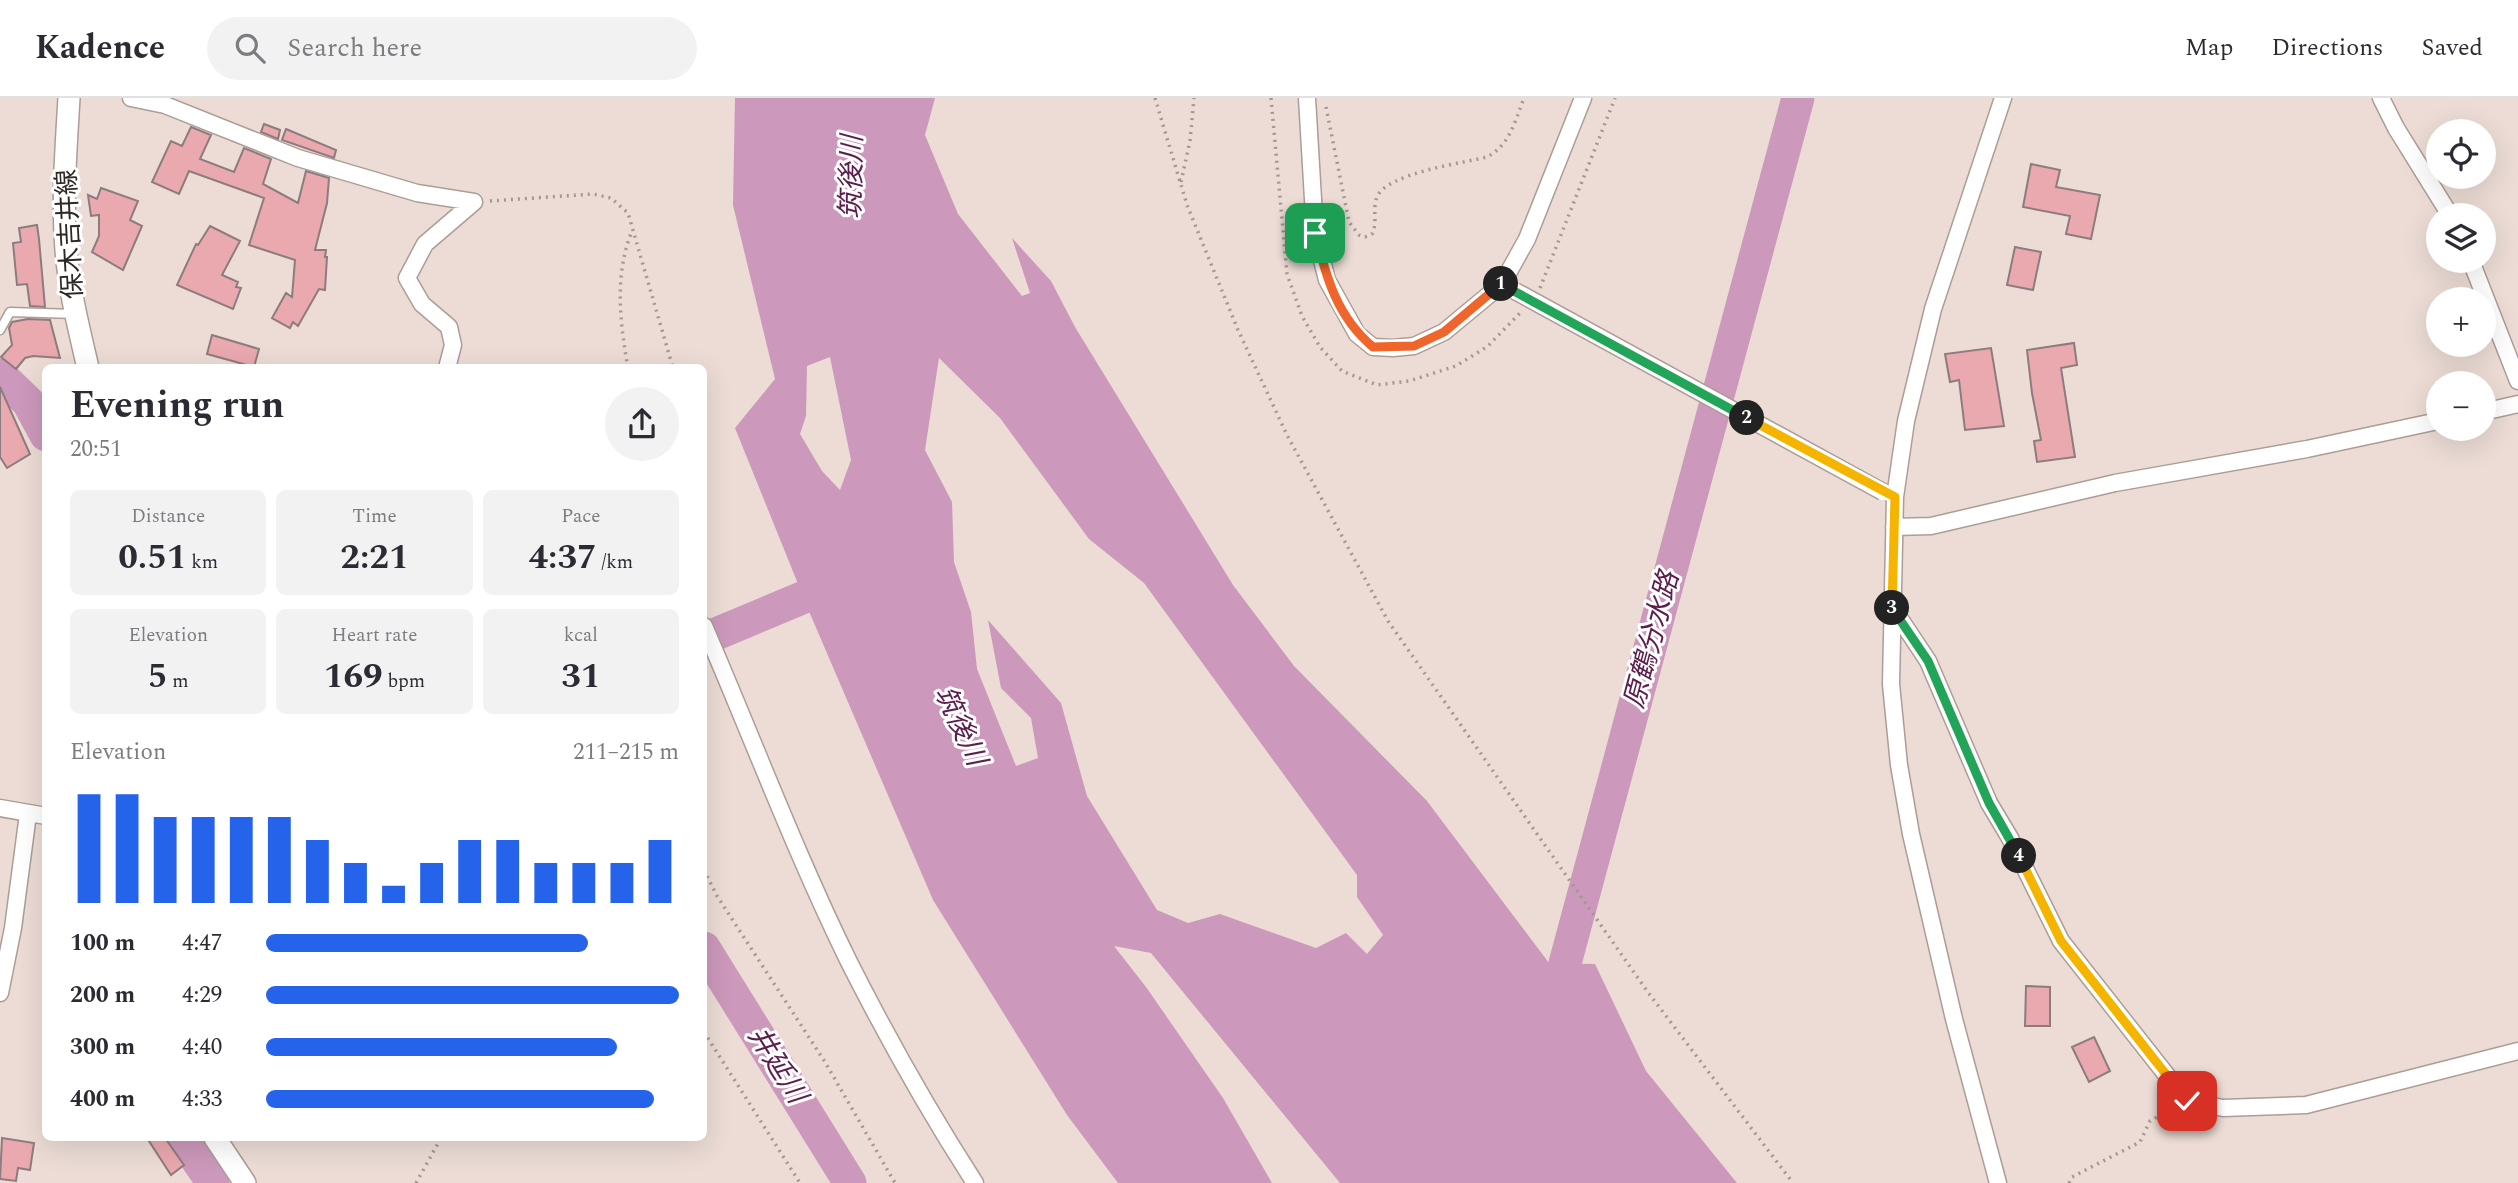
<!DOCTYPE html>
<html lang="en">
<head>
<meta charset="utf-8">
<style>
	:root { --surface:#fff; --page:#f2f2f3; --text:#2b2b33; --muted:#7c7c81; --line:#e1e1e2; --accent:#2563eb }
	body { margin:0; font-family:Spectral,"Noto Sans JP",serif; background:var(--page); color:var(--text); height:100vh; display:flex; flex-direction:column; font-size:26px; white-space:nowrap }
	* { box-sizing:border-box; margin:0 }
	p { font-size:23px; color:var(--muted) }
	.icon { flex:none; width:38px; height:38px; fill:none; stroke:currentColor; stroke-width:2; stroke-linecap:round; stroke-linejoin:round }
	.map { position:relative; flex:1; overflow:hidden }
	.panel { position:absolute; left:42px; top:266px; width:665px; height:777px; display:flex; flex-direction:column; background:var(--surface); border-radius:10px; box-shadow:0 7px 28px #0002 }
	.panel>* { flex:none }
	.tools { position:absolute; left:2426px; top:21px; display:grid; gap:14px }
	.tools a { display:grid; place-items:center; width:70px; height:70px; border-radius:50%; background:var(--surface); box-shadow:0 7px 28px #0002; font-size:35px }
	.pin { position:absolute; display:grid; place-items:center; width:60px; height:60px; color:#fff; margin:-30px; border-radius:14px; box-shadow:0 4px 10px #0006 }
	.km { position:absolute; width:35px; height:35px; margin:-18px; border-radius:50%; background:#222; color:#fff; font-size:19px; line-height:35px; text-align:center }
	.round { display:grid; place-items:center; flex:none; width:74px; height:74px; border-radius:37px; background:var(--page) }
	.summary { display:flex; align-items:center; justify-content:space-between; height:119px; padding:0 28px }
	h1 { font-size:38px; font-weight:700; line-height:52px }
	.stats { display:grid; grid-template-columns:repeat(3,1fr); gap:10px; height:119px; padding:7px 28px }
	.stats div { display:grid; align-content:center; border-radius:10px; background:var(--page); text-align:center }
	.stats b { font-size:35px; font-weight:700 }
	.stats small { font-size:19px; font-weight:400 }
	.stats p { font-size:19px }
	.chart { height:196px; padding:14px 28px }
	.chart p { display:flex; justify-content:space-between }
	.chart svg { width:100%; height:126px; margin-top:7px; stroke:var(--accent); stroke-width:6 }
	ul { padding:0 28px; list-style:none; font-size:23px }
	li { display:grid; grid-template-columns:112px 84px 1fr; align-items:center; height:52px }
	li i { height:18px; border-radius:9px; background:var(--accent) }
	header { display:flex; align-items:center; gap:42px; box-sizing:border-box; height:98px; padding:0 35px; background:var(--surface); border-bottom:2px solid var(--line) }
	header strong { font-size:33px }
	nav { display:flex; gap:38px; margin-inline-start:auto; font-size:24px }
	.search { width:490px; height:63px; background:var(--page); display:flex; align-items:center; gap:18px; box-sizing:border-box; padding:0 24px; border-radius:38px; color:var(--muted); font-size:26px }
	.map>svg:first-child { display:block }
</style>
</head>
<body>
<header>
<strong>Kadence</strong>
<div class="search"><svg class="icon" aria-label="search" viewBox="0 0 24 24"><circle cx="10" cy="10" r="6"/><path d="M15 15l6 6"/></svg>Search here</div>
<nav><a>Map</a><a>Directions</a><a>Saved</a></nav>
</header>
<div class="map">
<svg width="2518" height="1085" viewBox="0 0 2518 1085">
	<rect width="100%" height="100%" fill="#ecdcd5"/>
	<!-- water -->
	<path fill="#cc98bb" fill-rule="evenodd" d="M735 0H935L925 37 958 116 1022 198 1030 195 1012 140 1051 183 1075 229 1233 487 1294 568 1427 703 1549 865 1595 866 1646 973 1737 1085H1340L1151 855 1114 848 1146 889 1223 1000 1272 1085H1118L1067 1017 933 802 811 518 735 330 775 281 733 107ZM830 259 851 362 840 392 822 373 800 336 806 318 807 268ZM939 260 1000 320 1089 441 1144 485 1357 777V799L1383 837 1367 856 1346 835 1316 850 1220 816 1188 825 1157 812 1087 698 1061 605 988 522 1001 590 1031 620 1038 660 1016 668 977 571 971 514 954 464 952 404 925 352Z"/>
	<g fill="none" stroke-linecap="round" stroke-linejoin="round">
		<!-- river -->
		<path stroke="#cc98bb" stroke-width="33" d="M0 277 28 304 46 337
			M704 541 845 482
			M704 850 850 1085
			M1553 910 1798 0
			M182 1040 213 1085"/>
	</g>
	<!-- building -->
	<path fill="#eaa8af" stroke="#8d7c7e" stroke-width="2" d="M264 26 280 32 278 41 261 34Z
		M191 29 211 37 200 61 234 74 244 50 271 61 263 86 298 105 306 73 329 80 327 105 315 152H326L325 159H327L325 192 319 191 298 228 293 224 290 230 272 220 286 195 292 199 295 162 249 147 264 100 189 73 179 96 152 84 171 43 182 48Z
		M286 31 336 52 334 60 282 42Z
		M2031 66 2060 72 2056 89 2100 97 2091 141 2066 136 2070 118 2023 109Z
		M101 90 138 103 130 122 142 128 123 172 92 154 99 138V117L91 118 88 97 97 101Z
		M37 127 39 141 45 209 30 208 27 186 17 187 13 145 21 144 19 130Z
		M210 128 240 143 222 177 238 184 236 189 241 190 233 211 177 187 196 146 198 147Z
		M2015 149 2041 154 2033 192 2007 187Z
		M28 221 50 222 60 260 33 258 25 260 16 271 1 259 12 247 9 230 12 224Z
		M212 237 259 251 254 269 207 256Z
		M2074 245 2077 267 2061 270 2075 359 2037 364 2034 343 2041 342 2032 295 2027 252Z
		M1991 250 2004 328 1965 332 1959 282 1950 284 1945 256Z
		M0 289 30 356 7 370 0 359Z
		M2026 888 2050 889V928H2025Z
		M2094 939 2110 973 2089 984 2072 949Z
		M2 1040 34 1045 30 1072 18 1070 16 1083 0 1081Z
		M147 1040H165L184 1067 171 1077Z"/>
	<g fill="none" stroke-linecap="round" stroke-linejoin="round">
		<!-- service casing -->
		<g stroke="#ac9d96" stroke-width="11">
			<path id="service" d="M0 232 10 214 75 216"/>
		</g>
		<!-- minor casing -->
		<g stroke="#ac9d96" stroke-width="19">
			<path id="minor" d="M131 0 165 7 298 60 417 95 474 104 425 146 407 180 422 206 449 229 453 247 447 270
				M1307 0 1315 135 1327 182 1357 236 1373 249 1393 250 1414 248 1444 234 1502 186 1527 141 1583 0
				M2381 0 2396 30 2450 117
				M2471 163 2518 283
				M2483 314 2518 306
				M1894 429 1931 428 2115 385 2307 351 2438 323
				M1892 509 1928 563 1989 705 2010 740 2061 843 2187 1003 2223 1010 2306 1007 2518 953
				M704 528C752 639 795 754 849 864 887 939 929 1014 975 1085
				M0 710 46 718
				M0 895 13 830 28 716
				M1998 1085 1954 921 1911 736 1899 667 1891 586 1895 399 1906 323 1933 211 2003 0"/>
		</g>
		<!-- secondary casing -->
		<g stroke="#ac9d96" stroke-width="24">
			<path id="secondary" d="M69 0C66 51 62 101 66 152 69 192 79 231 88 270
				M215 1040 245 1085"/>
		</g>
		<!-- path -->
		<path stroke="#a39791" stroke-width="3.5" stroke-dasharray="2 5" stroke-linecap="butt" d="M1155 0 1187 107 1238 232 1287 337 1388 523 1647 893 1793 1085
			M1271 0 1287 176 1302 218 1320 249 1342 273 1377 287 1409 283 1456 268 1488 248 1520 215
			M1326 9 1349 124 1359 137 1365 139 1372 136C1378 125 1372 111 1377 99 1387 75 1463 65 1487 59 1510 47 1515 23 1524 0
			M1181 84 1190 43 1194 0
			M490 103 593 96 611 100 628 115 673 270
			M1540 190 1615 0
			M628 270C620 225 614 177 632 133
			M704 772 717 798 825 964 895 1085
			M704 934 800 1085
			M416 1085 441 1040
			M2069 1085 2072 1079 2140 1044 2150 1023 2172 1010"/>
		<!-- service -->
		<use href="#service" stroke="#fff" stroke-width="8"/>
		<!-- minor -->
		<use href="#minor" stroke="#fff" stroke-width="16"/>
		<!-- secondary -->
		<use href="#secondary" stroke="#fff" stroke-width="21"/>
		<!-- minor-bridge casing -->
		<g stroke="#ac9d96" stroke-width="19" stroke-linecap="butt">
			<path id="minor-bridge" d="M1515 193 1883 394"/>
		</g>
		<!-- minor-bridge -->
		<use href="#minor-bridge" stroke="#fff" stroke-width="16"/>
	</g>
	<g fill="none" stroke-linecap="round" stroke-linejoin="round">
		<!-- split-1 casing -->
		<g stroke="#fff" stroke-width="14">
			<path id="split-1" d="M1315 135C1326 179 1337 219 1373 249L1414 248 1444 234 1501 186"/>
		</g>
		<!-- split-2 casing -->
		<g stroke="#fff" stroke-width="14">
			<path id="split-2" d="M1501 186 1747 320"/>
		</g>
		<!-- split-3 casing -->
		<g stroke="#fff" stroke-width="14">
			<path id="split-3" d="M1747 320 1895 399 1892 510"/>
		</g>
		<!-- split-4 casing -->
		<g stroke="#fff" stroke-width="14">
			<path id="split-4" d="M1892 510 1928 563 1989 705 2019 758"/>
		</g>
		<!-- split-5 casing -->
		<g stroke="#fff" stroke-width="14">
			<path id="split-5" d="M2019 758 2061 843 2187 1003"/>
		</g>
		<!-- split-1 -->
		<use href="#split-1" stroke="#f0652b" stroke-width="9"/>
		<!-- split-2 -->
		<use href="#split-2" stroke="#22a559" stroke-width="9"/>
		<!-- split-3 -->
		<use href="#split-3" stroke="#f5b400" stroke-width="9"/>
		<!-- split-4 -->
		<use href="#split-4" stroke="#22a559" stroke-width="9"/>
		<!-- split-5 -->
		<use href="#split-5" stroke="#f5b400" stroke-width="9"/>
	</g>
	<g text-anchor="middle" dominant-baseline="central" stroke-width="6" stroke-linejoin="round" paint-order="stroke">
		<!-- street labels -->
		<g font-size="26" fill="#2e2825" stroke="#fff">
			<text transform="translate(70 136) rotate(-93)">保木吉井線</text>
		</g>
		<!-- water labels -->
		<g font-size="28" font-style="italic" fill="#5c1e4d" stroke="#fff">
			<text transform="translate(852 79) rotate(-89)">筑後川</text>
			<text transform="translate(1652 542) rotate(-75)">原鶴分水路</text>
			<text transform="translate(960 628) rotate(65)">筑後川</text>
			<text transform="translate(777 967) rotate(58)">井延川</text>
		</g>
	</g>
</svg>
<div class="tools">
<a><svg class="icon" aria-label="locate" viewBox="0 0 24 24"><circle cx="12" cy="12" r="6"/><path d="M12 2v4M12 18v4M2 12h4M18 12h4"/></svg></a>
<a><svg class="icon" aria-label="layers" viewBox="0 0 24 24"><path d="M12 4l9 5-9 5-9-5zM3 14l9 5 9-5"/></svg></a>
<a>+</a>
<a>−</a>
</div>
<div class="pin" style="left:1315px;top:135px;background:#1e9e55"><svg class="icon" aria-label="arrive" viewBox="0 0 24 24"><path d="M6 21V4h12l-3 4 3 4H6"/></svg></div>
<div class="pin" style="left:2187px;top:1003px;background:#d93025"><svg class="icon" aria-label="check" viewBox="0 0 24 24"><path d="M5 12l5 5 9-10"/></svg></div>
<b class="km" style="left:1501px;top:186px">1</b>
<b class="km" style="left:1747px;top:320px">2</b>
<b class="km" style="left:1892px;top:510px">3</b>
<b class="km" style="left:2019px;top:758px">4</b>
<section class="panel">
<div class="summary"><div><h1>Evening run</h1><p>20:51</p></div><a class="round"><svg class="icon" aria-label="share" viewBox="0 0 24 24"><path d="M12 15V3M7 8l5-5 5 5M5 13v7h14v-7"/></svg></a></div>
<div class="stats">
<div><p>Distance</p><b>0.51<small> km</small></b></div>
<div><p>Time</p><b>2:21</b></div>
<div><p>Pace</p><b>4:37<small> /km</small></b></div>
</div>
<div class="stats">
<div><p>Elevation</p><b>5<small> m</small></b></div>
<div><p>Heart rate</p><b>169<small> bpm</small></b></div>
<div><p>kcal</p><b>31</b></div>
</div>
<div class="chart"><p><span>Elevation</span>211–215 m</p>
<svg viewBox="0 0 160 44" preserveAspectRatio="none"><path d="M5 44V6M15 44V6M25 44V14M35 44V14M45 44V14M55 44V14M65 44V22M75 44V30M85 44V38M95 44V30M105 44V22M115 44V22M125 44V30M135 44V30M145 44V30M155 44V22"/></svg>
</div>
<ul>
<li><b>100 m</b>4:47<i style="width:78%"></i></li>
<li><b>200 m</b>4:29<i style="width:100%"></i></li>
<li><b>300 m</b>4:40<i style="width:85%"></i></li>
<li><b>400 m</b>4:33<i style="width:94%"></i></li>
</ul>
</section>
</div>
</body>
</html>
